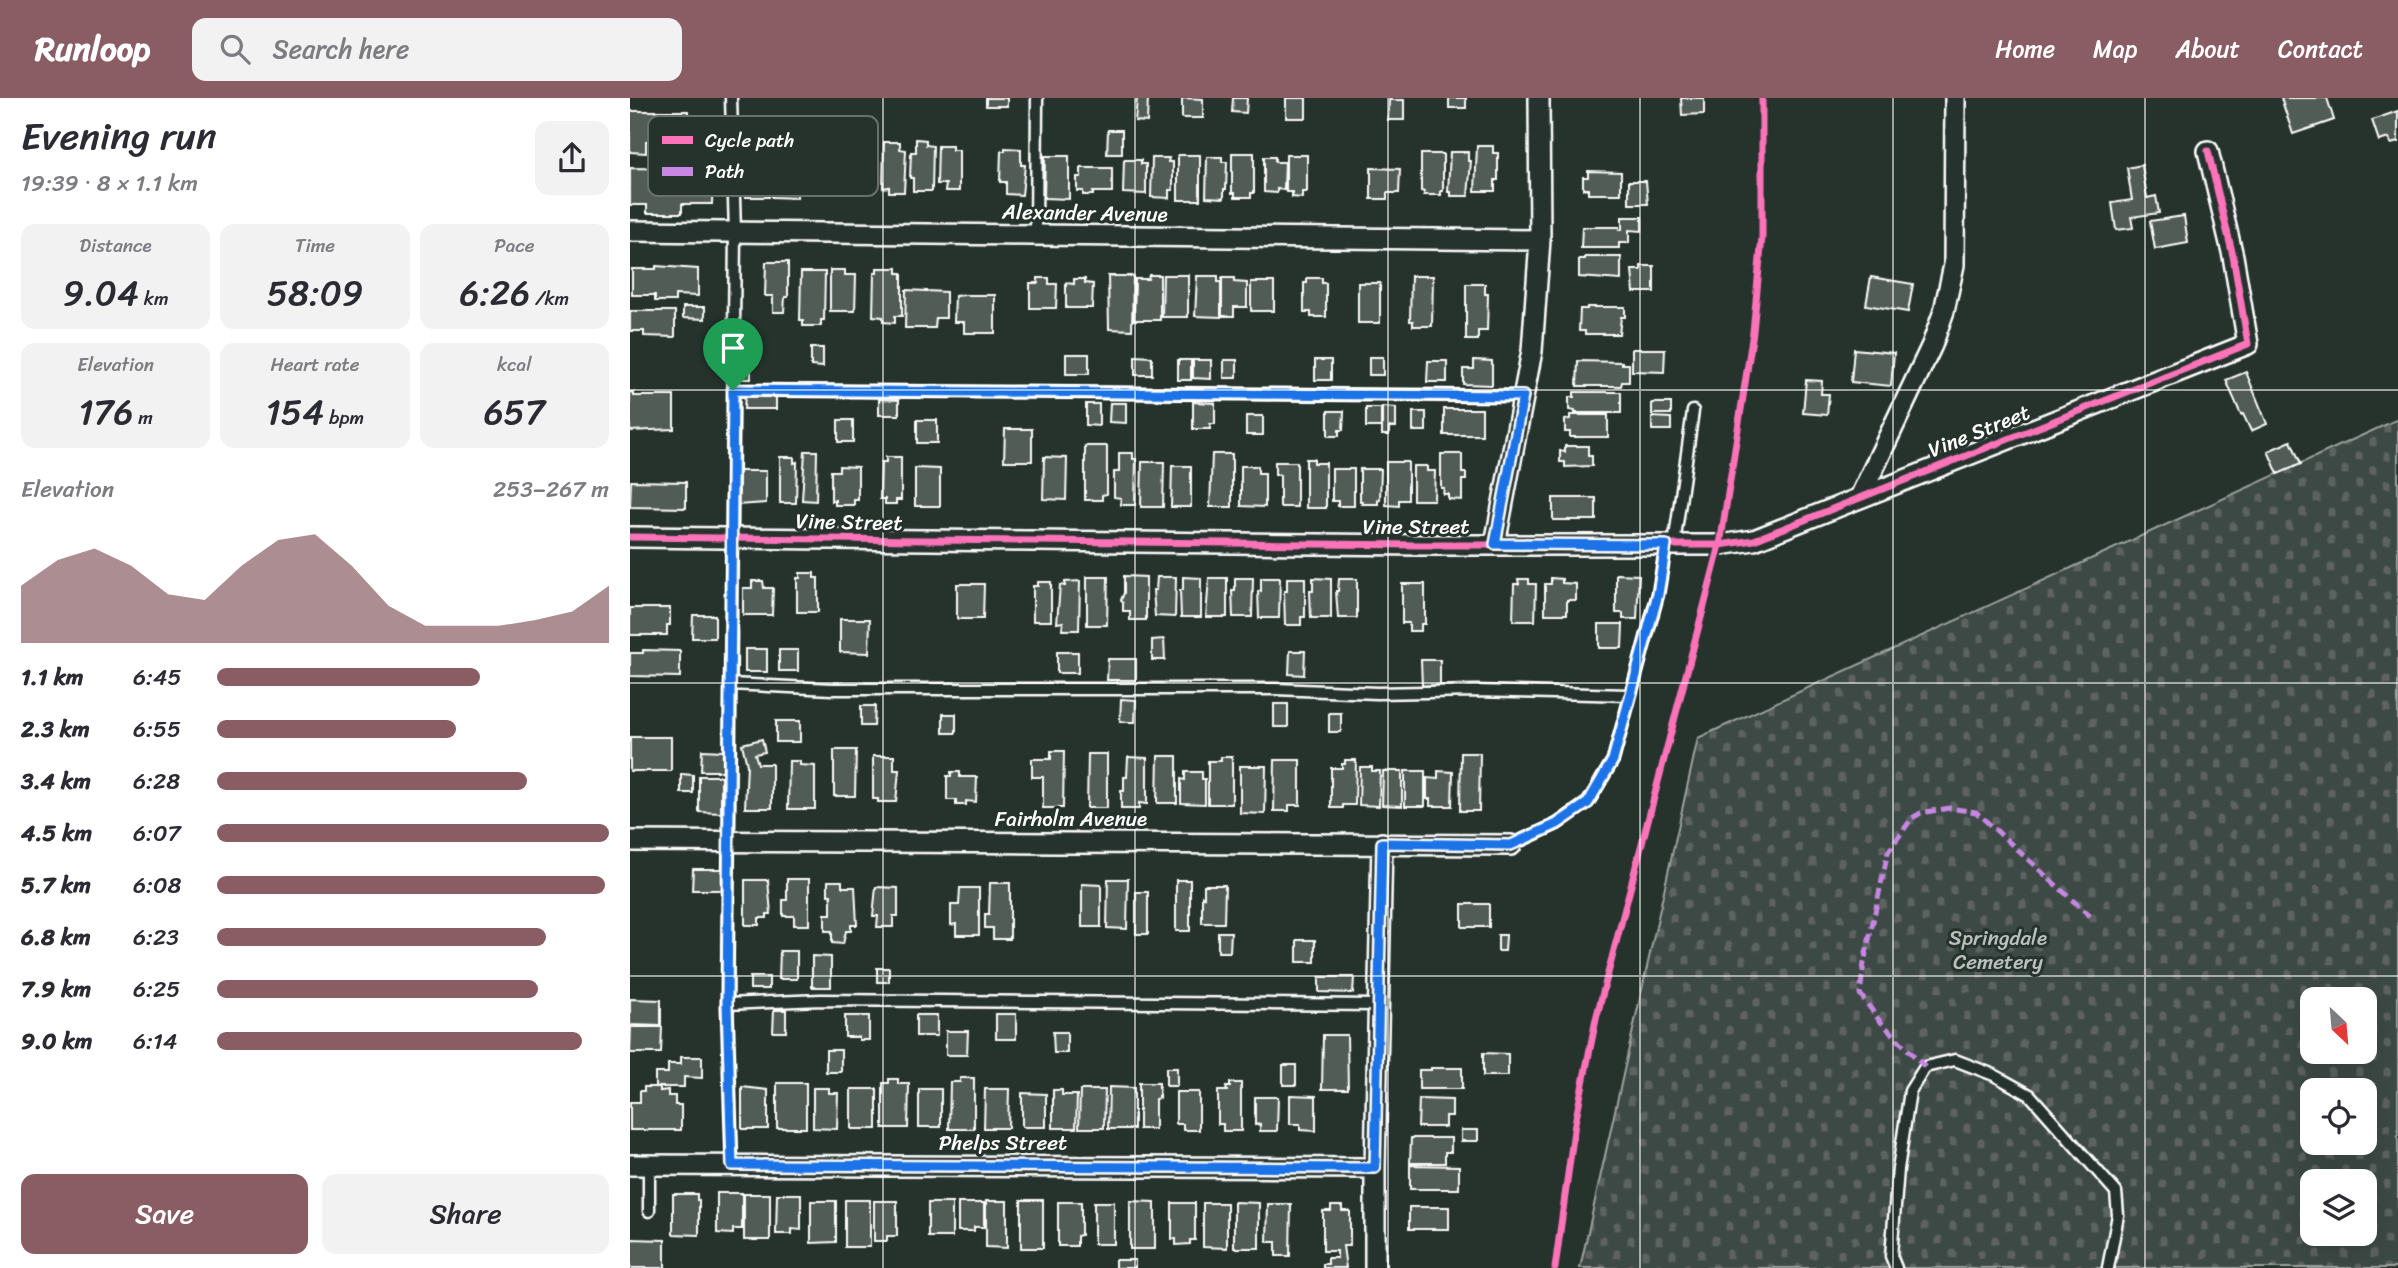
<!DOCTYPE html>
<html lang="en">
<head>
<meta charset="utf-8">
<style>
	:root { --surface:#fff; --page:#f2f2f3; --text:#2b2b33; --muted:#7c7c81; --accent:#8a5d65 }
	body { margin:0; font-family:Sriracha,sans-serif; background:var(--page); color:var(--text); height:100vh; display:flex; flex-direction:column; font-size:26px; white-space:nowrap }
	* { box-sizing:border-box; margin:0 }
	p { font-size:23px; color:var(--muted) }
	.icon { flex:none; width:38px; height:38px; fill:none; stroke:currentColor; stroke-width:2; stroke-linecap:round; stroke-linejoin:round }
	.map { position:relative; flex:1; overflow:hidden }
	.details { display:flex; flex-direction:column; background:var(--surface); width:630px }
	.details>* { flex:none }
	.needle { width:46px; rotate:154deg }
	.buttons { position:absolute; left:1670px; top:889px; display:grid; gap:14px }
	.buttons a { display:grid; place-items:center; width:77px; height:77px; border-radius:14px; background:var(--surface); box-shadow:0 7px 28px #0002; font-size:35px }
	.pin { position:absolute; display:grid; place-items:center; width:60px; height:60px; color:#fff; margin:-72px -30px; border-radius:50% 50% 50% 0; rotate:-45deg; box-shadow:0 0 7px #0007 }
	.pin .icon { rotate:45deg }
	.round { display:grid; place-items:center; flex:none; width:74px; height:74px; border-radius:14px; background:var(--page) }
	.head { display:flex; align-items:center; justify-content:space-between; height:119px; padding:0 21px }
	h1 { font-size:38px; font-weight:600; line-height:52px }
	.metrics { display:grid; grid-template-columns:repeat(3,1fr); gap:10px; height:119px; padding:7px 21px }
	.metrics div { display:grid; align-content:center; border-radius:14px; background:var(--page); text-align:center }
	.metrics b { font-size:35px; font-weight:600 }
	.metrics small { font-size:19px; font-weight:400 }
	.metrics p { font-size:19px }
	.chart { height:196px; padding:14px 21px }
	.chart p { display:flex; justify-content:space-between }
	.chart svg { width:100%; height:126px; margin-top:7px; fill:var(--accent); opacity:.7 }
	.cta { display:flex; gap:14px; margin-top:auto; padding:14px 21px }
	.cta a { flex:1; height:80px; border-radius:14px; background:var(--accent); color:#fff; font-size:28px; font-weight:600; line-height:80px; text-align:center }
	.cta a+a { background:var(--page); color:var(--text) }
	ul { padding:0 21px; list-style:none; font-size:23px }
	li { display:grid; grid-template-columns:112px 84px 1fr; align-items:center; height:52px }
	li i { height:18px; border-radius:9px; background:var(--accent) }
	header { display:flex; align-items:center; gap:42px; box-sizing:border-box; height:98px; padding:0 35px; background:var(--accent); color:#fff }
	header strong { font-size:33px }
	nav { display:flex; gap:38px; margin-inline-start:auto; font-size:24px }
	.search { width:490px; height:63px; background:var(--page); display:flex; align-items:center; gap:18px; box-sizing:border-box; padding:0 24px; border-radius:14px; color:var(--muted); font-size:26px }
	main { display:flex; flex:1; min-height:0 }
	.map>svg:first-child { display:block }
</style>
</head>
<body>
<header>
<strong>Runloop</strong>
<div class="search"><svg class="icon" aria-label="search" viewBox="0 0 24 24"><circle cx="10" cy="10" r="6"/><path d="M15 15l6 6"/></svg>Search here</div>
<nav><a>Home</a><a>Map</a><a>About</a><a>Contact</a></nav>
</header>
<main>
<section class="details">
<div class="head"><div><h1>Evening run</h1><p>19:39 · 8 × 1.1 km</p></div><a class="round"><svg class="icon" aria-label="share" viewBox="0 0 24 24"><path d="M12 15V3M7 8l5-5 5 5M5 13v7h14v-7"/></svg></a></div>
<div class="metrics">
<div><p>Distance</p><b>9.04<small> km</small></b></div>
<div><p>Time</p><b>58:09</b></div>
<div><p>Pace</p><b>6:26<small> /km</small></b></div>
</div>
<div class="metrics">
<div><p>Elevation</p><b>176<small> m</small></b></div>
<div><p>Heart rate</p><b>154<small> bpm</small></b></div>
<div><p>kcal</p><b>657</b></div>
</div>
<div class="chart"><p><span>Elevation</span>253–267 m</p>
<svg viewBox="0 0 160 44" preserveAspectRatio="none"><path d="M0 44V24L10 15L20 11L30 17L40 27L50 29L60 17L70 8L80 6L90 17L100 31L110 38L120 38L130 38L140 36L150 33L160 24V44z"/></svg>
</div>
<ul>
<li><b>1.1 km</b>6:45<i style="width:67%"></i></li>
<li><b>2.3 km</b>6:55<i style="width:61%"></i></li>
<li><b>3.4 km</b>6:28<i style="width:79%"></i></li>
<li><b>4.5 km</b>6:07<i style="width:100%"></i></li>
<li><b>5.7 km</b>6:08<i style="width:99%"></i></li>
<li><b>6.8 km</b>6:23<i style="width:84%"></i></li>
<li><b>7.9 km</b>6:25<i style="width:82%"></i></li>
<li><b>9.0 km</b>6:14<i style="width:93%"></i></li>
</ul>
<div class="cta"><a>Save</a><a>Share</a></div>
</section>
<div class="map">
<svg width="1768" height="1170" viewBox="0 0 1768 1170">
	<defs>
		<pattern id="cemetery-stones" width="16" height="16" patternUnits="userSpaceOnUse" patternTransform="scale(1.75)"><rect width="16" height="16" fill="#3e4944"/><path d="M2 7V4a2 2 0 0 1 4 0v3zM10 15v-3a2 2 0 0 1 4 0v3z" fill="#5b6460"/></pattern>
	</defs>
	<rect width="100%" height="100%" fill="#26332d"/>
	<filter id="ink" filterUnits="userSpaceOnUse"><feTurbulence type="fractalNoise" baseFrequency=".0143" numOctaves="2"/><feDisplacementMap in="SourceGraphic" scale="14" xChannelSelector="R" yChannelSelector="G"/><feConvolveMatrix kernelMatrix="1 2 1 2 8 2 1 2 1" color-interpolation-filters="sRGB"/></filter>
	<g filter="url(#ink)">
		<!-- cemetery -->
		<path fill="url(#cemetery-stones)" stroke="#9ea4a2" stroke-width="2" fill-rule="evenodd" d="M1768 321V1170H950L1068 640ZM1682 901H1734V954H1682ZM1682 992H1734V1045H1682ZM1682 1083H1734V1136H1682Z"/>
		<!-- building -->
		<path fill="#515c57" stroke="#fff" stroke-width="2" d="M356 0H377V8H356Z
			M507 0H518L517 24 505 23Z
			M552 0 573 1V20H552Z
			M603 0H617L616 15 602 14Z
			M656 0H676V20H656Z
			M819 0H836V10H819Z
			M1051 0H1074V16L1052 17Z
			M1651 0H1697L1704 22 1663 36Z
			M759 2H774V22H758Z
			M0 13H58V33H89V59H70V65H83L82 106H52V115H17V107H0V70L61 71V43H16V55L0 54Z
			M1768 13V44L1761 46 1759 40 1749 43 1742 22Z
			M478 32H492V56H477Z
			M286 41 296 42V47L303 48 302 93H283V80H280L281 54H286Z
			M254 44H270V51L276 52 274 94H259V89L253 90Z
			M308 48H322V52H329V93H315L316 86H307Z
			M847 48H863V55H868V82H865V93H845Z
			M375 50 391 51V67H395L392 97 376 96V84H370L371 53H375Z
			M820 54H838V63H841L838 98H821V94H818Z
			M602 55H624V95H621V99H605V95H602Z
			M791 56H813V93H811V97H794V94L791 93Z
			M548 57H570V102H548Z
			M656 57H677V94H672V100L662 99V94H656Z
			M415 58H439V101L414 100Z
			M115 59H140L139 99H115Z
			M142 59H167V100L142 99Z
			M577 59H592V64H597L596 91H594V100L576 99Z
			M634 59H645V64H655L654 92 647 91V95L634 94Z
			M522 60H539L538 64H543V92H539V100L521 99Z
			M494 62H511V66H516V96L493 95Z
			M1512 67 1517 100 1526 98 1529 115 1501 119 1503 130 1486 132 1482 105 1502 102 1497 70Z
			M451 70H482V94H463V97H453V93H447V79H451Z
			M741 70 770 71 769 95H757V101H741Z
			M958 73 991 74V96H958V91H953V79H958Z
			M999 83H1016L1018 106H999Z
			M1554 118 1558 145 1525 151 1520 123Z
			M992 119H1012V133L999 132V145H989V150H951L952 129H989V132H992Z
			M955 159H991V182L949 179V161H955Z
			M136 164H158V199H155L154 214H143V198H135Z
			M26 168 68 171V198L45 197V203H25V197H2V171H26Z
			M1011 168H1024V194H1004L1002 172H1011Z
			M247 170H267V175H272V218H265V225L253 224V219L243 218 244 175H247Z
			M200 172H215V177H226L225 213H200Z
			M171 174H195L194 222H191V228H173V222H170Z
			M519 177H530V222H504L505 181H518Z
			M533 177H558V219H532Z
			M478 178H503L502 232 479 231Z
			M567 178H588V184H591V219L565 218Z
			M781 178H803L802 228H783V223H780Z
			M1241 179 1283 186 1278 214 1236 207Z
			M408 180H419V186H427L426 210H400V185H408Z
			M592 180H604V184L617 185V209H604V218H592Z
			M677 180H692V185H696V219H681V214H674V185H677Z
			M444 181H455V185L463 186 462 210H436V185L444 186Z
			M621 184H644V213H621Z
			M728 185H750V225H728Z
			M836 186H855V196H858L857 233H848V242H836Z
			M276 192 316 194V220H306L305 230H275Z
			M335 197H365V235H334V224H324L325 198Z
			M53 209H75V221L53 220Z
			M957 209H995V219H991L989 236H955V233H949L950 211H957Z
			M0 213H45V239L14 238V233H0Z
			M181 250H193V269L181 268Z
			M105 251H121V281H105Z
			M1002 251H1035L1034 274 1002 273Z
			M1224 251 1264 255 1261 288 1221 284Z
			M436 256H459V276H436Z
			M505 258 522 259V277H505Z
			M739 259H753V277H739Z
			M548 262H561V282H548Z
			M563 262H581V281L563 280Z
			M594 262H607V280H594Z
			M685 262H701V282H685Z
			M844 262 862 263V287L833 286V271H844Z
			M798 263H817V284H797Z
			M948 263 992 264V266H999V284H992L991 288H947Z
			M1616 274 1637 326 1621 333 1613 316 1611 317 1596 282Z
			M1176 282 1192 283 1191 296H1199L1197 317 1173 315Z
			M0 294H4V298H44V331L0 333Z
			M944 294H991V315H945V313L939 312V299H944Z
			M115 296H146V311H114Z
			M249 301 269 302V317H249Z
			M563 304 585 305V326H580V331H563Z
			M480 305H496V325L479 324Z
			M1022 305H1041V316H1022Z
			M456 306H469V328L456 327Z
			M752 309 766 310V329H759V337H752Z
			M736 310H751V329H736Z
			M814 311H852V337H814Z
			M698 313H714L713 332H709V338H698Z
			M783 314H796V333H783Z
			M940 317H978V339H940V334H935V322L940 321Z
			M616 318H633V337H616Z
			M1022 319 1041 320V332H1022Z
			M208 322H223V344H208Z
			M287 322H307V345H287Z
			M375 331H402V363H374Z
			M1661 343 1671 366 1648 376 1638 353Z
			M455 348H477V396L472 397V402H455Z
			M935 348H958V358H962V368L935 369V364H930V353L935 354Z
			M175 353H187L186 403 172 402Z
			M489 355H503V361H506L505 407H491V400L484 399V374H489Z
			M582 356H602V409H580Z
			M811 356H832V375H836V382H832V402L818 401V396H813L814 390H811Z
			M150 359H164V365L167 364 166 405H150Z
			M256 359H271V402H266V406H255V401H250L251 364H256Z
			M414 359 437 360 436 402 413 401Z
			M676 361H684V365H696V410H676Z
			M512 364H534L533 409H511Z
			M645 364H667V409H650V377H645Z
			M756 364H778V402H769V408L756 407Z
			M209 368 228 369V402H224V407H205V402L201 403V373H209Z
			M542 368H561V409H541Z
			M611 368H628V375H635V409L611 408Z
			M783 368H797V373H805L804 402H783Z
			M285 370 310 371V408H285Z
			M702 371H724V408H708V403H702Z
			M730 371H751L750 402H748V406H732L733 403H730Z
			M108 373H136V405L107 407Z
			M1 383 56 384V410L0 409Z
			M923 400H966V422H923Z
			M170 475H184V480H188V514H167V480H170Z
			M986 476 1009 477 1007 521H993V515H986Z
			M494 478 516 479V522H500V513H493V505L491 502 494 495Z
			M457 479H478L477 527H457Z
			M527 479H546L545 519 525 518 523 492H526Z
			M553 479 571 480V519H551L550 492H553Z
			M579 480H597V519H576Z
			M605 480H623L622 519H603L602 493H605Z
			M631 480H650L649 520H629L628 493H631Z
			M657 480H675V519H671V527H655L654 493H657Z
			M683 480 701 481V520H681L680 493H683Z
			M921 480 932 481V485L946 486V502H937V516H915V486H921Z
			M709 481H727V520H708L706 493H708Z
			M888 481H899V486H906L905 523H883L884 486H889Z
			M122 483H133L134 490H143L142 517H113V490H122Z
			M450 483 449 532H432L433 524 427 525 430 487 435 488V484Z
			M408 484H421V523H403V488H408Z
			M327 486H354L353 521H327Z
			M772 486H795V526H791V533H779V525H772Z
			M0 510H40V527H37V537H0Z
			M63 517H85V540H62Z
			M210 521H240L239 555 210 554Z
			M969 526H993L992 550H969Z
			M534 541 535 562H522V542Z
			M115 551H137V574H115Z
			M13 552 50 553V579L0 578V555H13Z
			M149 552H168V573H149Z
			M660 553H675L674 577 659 576Z
			M427 554H448V575H427Z
			M478 561H506V582H477Z
			M791 562H810V587L792 588Z
			M491 601 506 602 505 624H490Z
			M644 606H658V629H644Z
			M231 608H245L244 628H231Z
			M699 615H711V634H699Z
			M313 616H326V635H313Z
			M146 623H170V644H146Z
			M0 639H41V673H0Z
			M132 641 135 654 125 656 128 666H142V710H115L117 667 112 646Z
			M72 652 93 653V673H71Z
			M204 652H226L225 698H204Z
			M421 653H434L433 710H413V679H402V661H421Z
			M831 655H850L849 713H830Z
			M458 656H477V710H457Z
			M243 658H264V672H269L266 704H248V701H243Z
			M528 658H547V705H527Z
			M498 659 517 660V706L509 705V711H491V693H494V679H497Z
			M591 659H602V706H578V663H591Z
			M645 662H670V707H659V713H644Z
			M715 662H726L725 707H713V710H701V670H712V666H715Z
			M159 663H170V667L185 668V711H158Z
			M610 668H636L635 716 610 715Z
			M730 669H742V673H750L749 708 729 707Z
			M753 673H772V708L752 707Z
			M775 673H795V708H775Z
			M808 673 823 674 822 708H800V701H797V680L808 681Z
			M321 674H330V679H347L346 704 336 703V707H326V702H317V678H321Z
			M555 674H572V681H575V706L551 705V681L555 682Z
			M51 676 63 677V695H51Z
			M69 678H91V715L69 714Z
			M63 771H93V792H62Z
			M157 781H179V827H164V818H153V802H157Z
			M478 781H498L497 831 477 830Z
			M115 782H138L141 816H137V820H129V827H115Z
			M546 782H560V833H546Z
			M198 783H212V789H225L227 827H221V833H216L213 846 202 845V833H195V816H201V797H198Z
			M360 785H380V841H363V830H355V816H359Z
			M452 786 471 787V829H452Z
			M574 787H595L594 825H572V798L574 799Z
			M246 789 268 790V818H263V829H247L248 818H243Z
			M330 790H349V837H326V826L321 827V807H329Z
			M506 794H518V836H506Z
			M832 806H859V829H832Z
			M588 834H601L600 854H588Z
			M868 837H876L875 853H868Z
			M667 842H685V864H667Z
			M150 853H167V881H149Z
			M182 858 201 859V889H182Z
			M247 870H259V884H247Z
			M120 879H139V891H120Z
			M689 879H724L723 895 689 894Z
			M0 901 31 902V928L0 927Z
			M144 912H156V934H143Z
			M366 916H386V941H366Z
			M286 917H307V938H286Z
			M215 918H239V942H229V939H215Z
			M1 929H32L31 955H0Z
			M316 933H338L337 957H316Z
			M423 934H437V955H424Z
			M693 937H717L718 991H692Z
			M196 952H211V974H196Z
			M853 955 878 956V978H853Z
			M51 959H72V980L54 979V989H25V975H38V966H51Z
			M653 967H666V987H653Z
			M536 970H547V988H536Z
			M801 970H832V991H789V972H801Z
			M330 980H344V1031H319L320 984H330Z
			M259 981H268V986H279L278 1030H253V985H259Z
			M147 985H176V1030H147Z
			M509 985H529V1000L525 1001V1031H509Z
			M600 985H611V1033H593V1026H588V993H597L596 989H600Z
			M14 989H30V993L38 992V998H45V1007H51V1032H0V1004H10V993H14Z
			M112 989 138 992V1031H112Z
			M479 989 504 990V1031H478Z
			M183 990H199V995H208L207 1031 183 1030Z
			M221 991H247V1031H221Z
			M289 991H311V1029H289Z
			M355 991H379L378 1030H354Z
			M423 992H432V997H447L446 1030H423Z
			M450 992H475L474 1030H449Z
			M546 994H569V1032H553V1026H546Z
			M392 995 416 996V1029H392Z
			M660 997 686 998V1033L670 1032V1026H660Z
			M625 999H648L647 1033H630V1026L625 1027Z
			M789 1001 822 1002V1018H815V1029H788Z
			M831 1032H848V1043H831Z
			M781 1040H821V1054H815V1065H780Z
			M780 1067 829 1068V1091H780Z
			M87 1095H112V1131H103V1136L87 1135Z
			M43 1096H67V1102H69V1137L43 1136Z
			M114 1096H140V1142H114Z
			M147 1096H171V1132L162 1131V1136H146Z
			M215 1102H240V1149H215Z
			M391 1102H413V1150H391Z
			M181 1103H206V1144L181 1145Z
			M244 1103H267V1138H257V1143H244Z
			M356 1103H377V1150L356 1149Z
			M500 1103 525 1104V1151H500Z
			M428 1104H451V1137L447 1138V1148H428Z
			M464 1104H484V1146H464Z
			M604 1104 629 1105V1150H604Z
			M298 1105H322V1139H298Z
			M328 1105H354V1129H344V1133H328Z
			M542 1105H565V1142H560V1146L546 1147V1141H542Z
			M573 1105H597V1150L573 1149Z
			M638 1106H661L660 1158H646V1144H637Z
			M701 1108H712V1113H720V1148H713L716 1170H693V1166H698V1160H707V1153H693V1113H701Z
			M779 1109H819V1131H779Z
			M0 1141 35 1142V1170H0Z
			M485 1162H505V1170H485Z"/>
		<g fill="none" stroke-linecap="round" stroke-linejoin="round">
			<!-- service casing -->
			<g stroke="#fff" stroke-width="15">
				<path id="service" d="M101 0 105 134 97 906 102 1067
					M406 137 407 0
					M103 292 893 298
					M1044 447 1063 313
					M100 586 202 591H645L747 595 846 593 999 597
					M881 747 927 726 958 704 983 662 1028 496 1036 447
					M97 906 191 902 749 907
					M19 1113V1067
					M1266 1170 1261 1158 1268 1071 1280 993 1295 969 1325 962 1364 977 1400 997 1486 1094 1488 1117 1478 1170"/>
			</g>
			<!-- minor casing -->
			<g stroke="#fff" stroke-width="24">
				<path id="minor" d="M0 133 910 142
					M1230 399 1302 247 1314 213 1324 167 1325 0
					M0 439 791 447H1090L1124 442 1618 246 1603 158 1578 53
					M865 446 902 253 910 142 909 0
					M0 743 881 747
					M0 1067 745 1070
					M745 1170V1070L752 745"/>
			</g>
			<!-- service -->
			<use href="#service" stroke="#26332d" stroke-width="10"/>
			<!-- minor -->
			<use href="#minor" stroke="#26332d" stroke-width="19"/>
			<!-- quiet -->
			<path stroke="#c787e3" stroke-width="5" stroke-dasharray="10 5" stroke-linecap="butt" d="M1295 969 1249 922 1230 896 1234 865 1258 754 1282 720 1291 715 1319 710 1346 714 1461 819"/>
			<!-- cycleway casing -->
			<g stroke="#26332d" stroke-width="11">
				<path id="cycleway" d="M0 439 791 447H1090L1124 442 1618 246 1603 158 1578 53
					M925 1170 945 1025 966 921 1090 447 1123 234 1132 139V0"/>
			</g>
			<!-- cycleway -->
			<use href="#cycleway" stroke="#fb73b8" stroke-width="7"/>
		</g>
	</g>
	<g fill="none" stroke-linecap="round" stroke-linejoin="round" filter="url(#ink)">
		<!-- route casing -->
		<g stroke="#fff" stroke-width="14">
			<path id="route" d="M103 292 893 298 865 446 1036 447 1028 496 983 662 958 705 927 726 881 747 752 745 745 1070 102 1067 97 906Z"/>
		</g>
		<!-- route -->
		<use href="#route" stroke="#1a73e8" stroke-width="9"/>
	</g>
	<!-- grid -->
	<path fill="none" stroke="#fff" stroke-width="2" stroke-opacity="0.55" d="M253 0V1170M505 0V1170M758 0V1170M1010 0V1170M1263 0V1170M1515 0V1170M0 292H1768M0 585H1768M0 878H1768"/>
	<g text-anchor="middle" dominant-baseline="central" stroke-width="6" stroke-linejoin="round" paint-order="stroke">
		<!-- street labels -->
		<g font-size="21" fill="#fff" stroke="#26332d">
			<text transform="translate(455 115) rotate(1)">Alexander Avenue</text>
			<text transform="translate(1349 333) rotate(-22)">Vine Street</text>
			<text transform="translate(219 424) rotate(1)">Vine Street</text>
			<text x="786" y="429">Vine Street</text>
			<text x="441" y="721">Fairholm Avenue</text>
			<text x="373" y="1045">Phelps Street</text>
		</g>
		<!-- park labels -->
		<g font-size="21" fill="#bbbfbe" stroke="#26332d">
			<text x="1368" y="840">Springdale<tspan x="1368" dy="24">Cemetery</tspan></text>
		</g>
	</g>
	<!-- legend -->
	<rect x="18" y="18" width="230" height="80" rx="10" fill="#26332d" stroke="#67706c" stroke-width="2"/>
	<rect x="32" y="38" width="31" height="8" fill="#fb73b8"/>
	<rect x="32" y="69" width="31" height="9" fill="#c787e3"/>
	<g font-size="19" fill="#fff">
		<text x="75" y="49">Cycle path</text>
		<text x="75" y="80">Path</text>
	</g>
</svg>
<div class="buttons">
<a><svg class="needle" viewBox="-14 -14 28 28"><path d="M0-13l5 13h-10z" fill="#e53935"/><path d="M0 13l5-13h-10z" fill="#7c7c81"/></svg></a>
<a><svg class="icon" aria-label="locate" viewBox="0 0 24 24"><circle cx="12" cy="12" r="6"/><path d="M12 2v4M12 18v4M2 12h4M18 12h4"/></svg></a>
<a><svg class="icon" aria-label="layers" viewBox="0 0 24 24"><path d="M12 4l9 5-9 5-9-5zM3 14l9 5 9-5"/></svg></a>
</div>
<div class="pin" style="left:103px;top:292px;background:#1e9e55"><svg class="icon" aria-label="arrive" viewBox="0 0 24 24"><path d="M6 21V4h12l-3 4 3 4H6"/></svg></div>
</div>
</main>
</body>
</html>
